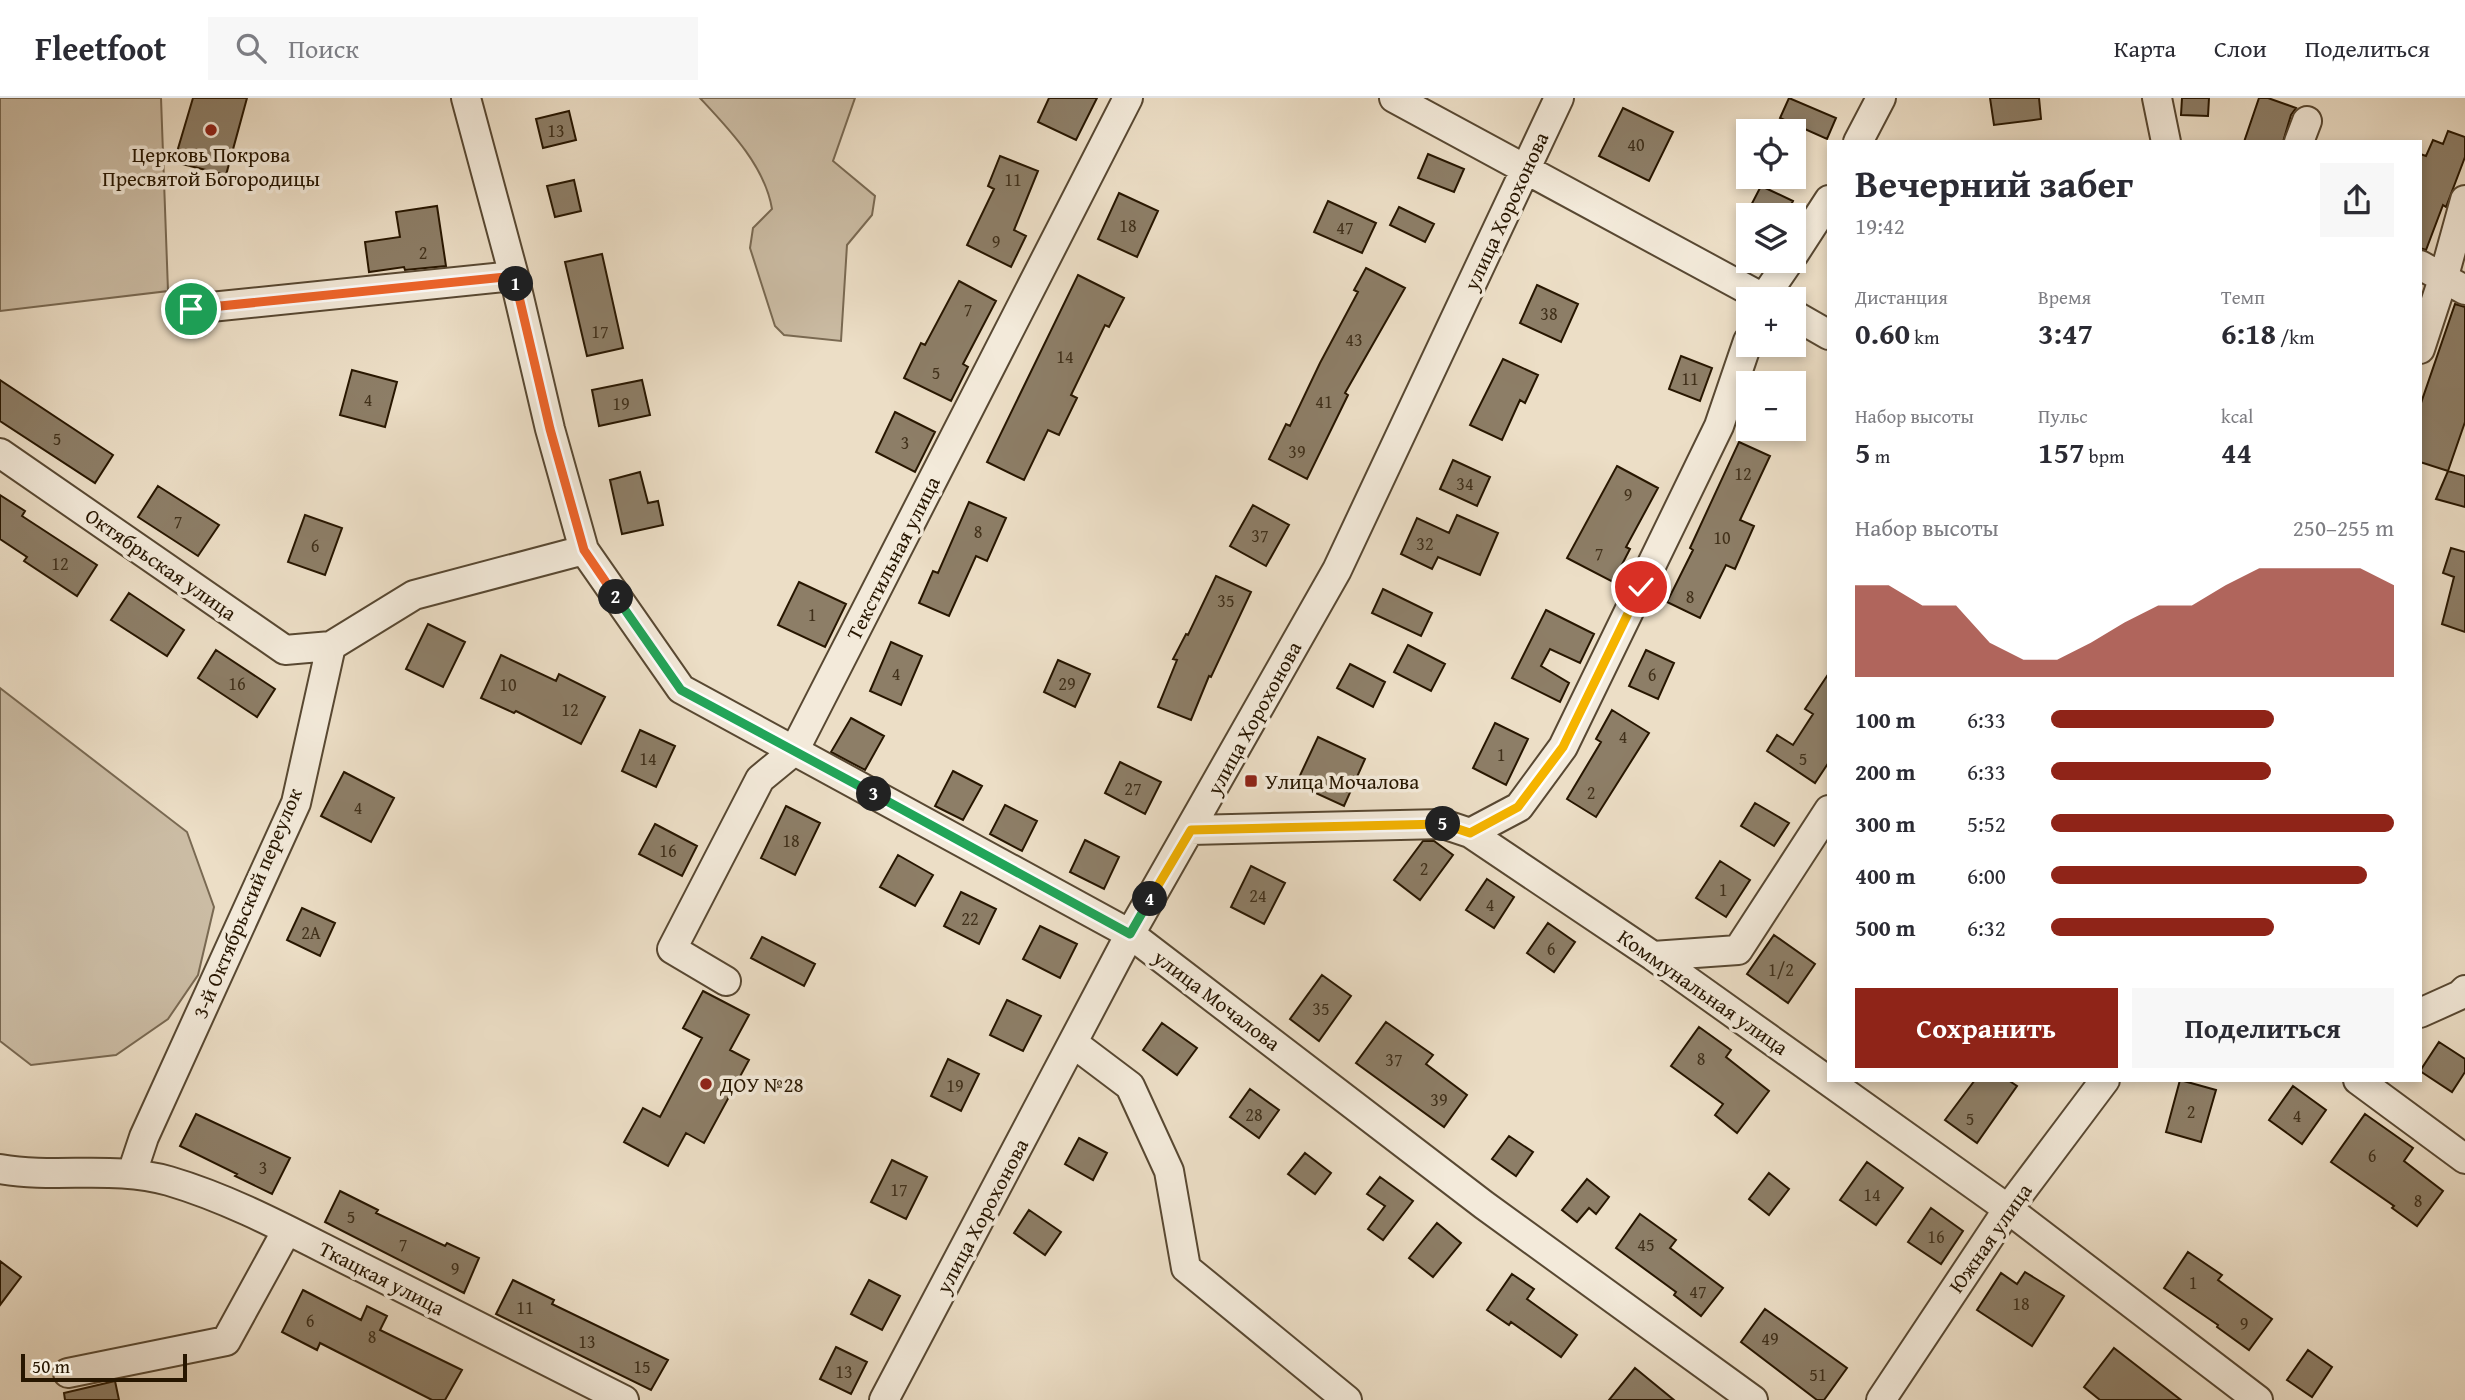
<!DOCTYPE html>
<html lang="ru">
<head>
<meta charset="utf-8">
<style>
	:root { --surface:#fff; --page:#f7f7f7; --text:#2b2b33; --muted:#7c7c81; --line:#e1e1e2; --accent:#8f2418 }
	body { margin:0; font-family:"Gentium Book Plus",serif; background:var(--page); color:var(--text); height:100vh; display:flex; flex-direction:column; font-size:26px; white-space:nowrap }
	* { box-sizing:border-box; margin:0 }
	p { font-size:23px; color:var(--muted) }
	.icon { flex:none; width:38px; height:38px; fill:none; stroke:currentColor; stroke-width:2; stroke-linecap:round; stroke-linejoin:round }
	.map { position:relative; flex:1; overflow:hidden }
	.panel { position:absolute; left:1827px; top:42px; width:595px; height:942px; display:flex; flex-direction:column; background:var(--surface); border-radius:0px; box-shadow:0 4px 10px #0003 }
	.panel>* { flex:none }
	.tools { position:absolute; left:1736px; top:21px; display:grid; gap:14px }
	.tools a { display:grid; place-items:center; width:70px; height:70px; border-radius:0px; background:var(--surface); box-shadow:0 4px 10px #0003; font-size:35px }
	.scale { position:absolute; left:21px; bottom:18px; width:166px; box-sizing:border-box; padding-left:7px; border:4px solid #271600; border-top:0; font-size:19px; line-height:24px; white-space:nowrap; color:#271600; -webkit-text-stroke:5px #f3eada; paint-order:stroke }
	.pin { position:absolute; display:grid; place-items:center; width:60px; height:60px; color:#fff; margin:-30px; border:4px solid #fff; border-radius:50%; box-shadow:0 2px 7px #0007 }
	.km { position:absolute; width:35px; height:35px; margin:-18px; border-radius:50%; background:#222; color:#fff; font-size:19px; line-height:35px; text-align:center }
	.round { display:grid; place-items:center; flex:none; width:74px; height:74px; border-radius:0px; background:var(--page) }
	.overview { display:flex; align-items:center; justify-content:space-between; height:119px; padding:0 28px }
	h1 { font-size:38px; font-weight:800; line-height:52px }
	.metrics { display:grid; grid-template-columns:repeat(3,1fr); gap:10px; height:119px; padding:7px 28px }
	.metrics div { display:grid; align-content:center }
	.metrics b { font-size:30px; font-weight:800 }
	.metrics small { font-size:19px; font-weight:400 }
	.metrics p { font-size:19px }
	.chart { height:196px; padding:14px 28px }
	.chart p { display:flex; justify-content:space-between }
	.chart svg { width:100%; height:126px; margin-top:7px; fill:var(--accent); opacity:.7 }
	.button { display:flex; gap:14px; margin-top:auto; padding:14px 28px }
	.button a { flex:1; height:80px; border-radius:0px; background:var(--accent); color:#fff; font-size:28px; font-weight:800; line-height:80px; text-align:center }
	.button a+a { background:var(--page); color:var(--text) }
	ul { padding:0 28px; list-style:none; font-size:23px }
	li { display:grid; grid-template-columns:112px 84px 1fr; align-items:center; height:52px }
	li i { height:18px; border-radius:9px; background:var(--accent) }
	header { display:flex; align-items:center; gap:42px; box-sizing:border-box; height:98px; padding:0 35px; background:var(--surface); border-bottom:2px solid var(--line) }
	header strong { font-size:33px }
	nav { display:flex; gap:38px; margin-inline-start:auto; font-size:24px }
	.search { width:490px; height:63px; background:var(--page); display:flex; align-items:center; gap:18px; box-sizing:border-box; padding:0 24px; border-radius:0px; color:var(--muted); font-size:26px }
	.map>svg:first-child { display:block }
</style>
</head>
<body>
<header>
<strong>Fleetfoot</strong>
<div class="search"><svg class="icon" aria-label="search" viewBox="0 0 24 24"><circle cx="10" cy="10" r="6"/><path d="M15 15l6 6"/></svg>Поиск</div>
<nav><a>Карта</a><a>Слои</a><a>Поделиться</a></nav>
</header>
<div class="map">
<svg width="2465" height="1302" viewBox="0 0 2465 1302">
	<rect width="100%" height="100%" fill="#ecdec6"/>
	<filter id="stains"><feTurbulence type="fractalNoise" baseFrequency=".00286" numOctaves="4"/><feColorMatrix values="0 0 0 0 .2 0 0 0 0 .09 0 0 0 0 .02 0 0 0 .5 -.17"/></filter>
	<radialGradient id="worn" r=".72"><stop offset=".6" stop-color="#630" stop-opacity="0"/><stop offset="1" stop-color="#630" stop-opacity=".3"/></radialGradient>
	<!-- green -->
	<path fill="#cbbca4" stroke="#796952" stroke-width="2" d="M0 0H161L168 193 0 213Z
		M700 0H855L833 63 875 98 872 117 847 147 841 243 784 237 775 228 750 150 753 130 772 111C765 68 729 31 700 0Z
		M0 590 187 734 214 809 198 877 168 921 116 957 31 967 0 943Z"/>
	<!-- building -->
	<path fill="#8d7e67" stroke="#271600" stroke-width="2" d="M193 0H247L226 77 174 64Z
		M1049 0H1097L1076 42 1038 24Z
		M1789 0 1836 20 1827 41 1780 20Z
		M1990 0H2039L2041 21 1994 27Z
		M2182 0H2209L2208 18 2181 17Z
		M2259 0H2268L2296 10 2291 17 2283 44H2244Z
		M1623 10 1673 34 1649 83 1599 58Z
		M569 13 576 42 543 50 536 21Z
		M2448 33 2465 39V59L2446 109 2443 107 2426 152 2420 150V56L2426 58 2433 42 2443 46Z
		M1428 56 1464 71 1454 94 1418 80Z
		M1000 58 1038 73 1014 132 1026 138 1011 169 967 147 994 91 988 88Z
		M574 82 581 113 555 119 547 88Z
		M1761 88 1793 103 1786 117H1746Z
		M1119 95 1158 113 1137 159 1098 141Z
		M1328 103 1376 125 1362 155 1314 134Z
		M437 108 446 168 405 172 404 169 369 174 365 144 400 139 396 114Z
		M1399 109 1434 126 1425 144 1390 127Z
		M602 156 623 250 587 258 565 164Z
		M1366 170 1405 190 1345 295 1348 297 1307 381 1269 361 1286 326 1290 328 1320 265 1358 194 1354 192Z
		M1078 177 1124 200 1109 229 1105 227 1071 297 1077 300 1059 337 1048 332 1024 382 987 364Z
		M959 183 996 203 963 266 968 269 951 303 904 280 921 245 925 247Z
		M1537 187 1578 206 1561 244 1520 225Z
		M2455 206 2465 209V324L2448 373 2420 364V308Z
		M1681 258 1712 270 1700 303 1669 291Z
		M1503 261 1538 277 1525 305 1520 302 1502 342 1470 327Z
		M352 272 397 284 385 329 340 317Z
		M0 282 113 357 95 385 0 323Z
		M642 282 650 317 599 328 592 292Z
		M895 314 935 334 915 374 876 354Z
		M1739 344 1770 358 1740 422 1754 428 1735 471 1726 467 1700 520 1667 504 1693 452 1690 450Z
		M1453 362 1490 379 1477 408 1440 391Z
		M1617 368 1658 390 1626 449 1630 451 1613 484 1567 460Z
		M2448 373 2465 378V409L2436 401Z
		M640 374 648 405 658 403 663 427 622 436 610 382Z
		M158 388 219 427 198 458 138 419Z
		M0 397 25 413 22 418 97 467 77 498 24 463 27 459 0 441Z
		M969 404 1006 420 987 463 976 458 949 518 919 505 933 473 938 475Z
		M1253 407 1289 427 1266 468 1230 448Z
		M305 417 342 430 325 477 288 464Z
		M1457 417 1498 435 1480 477 1438 459 1432 471 1401 456 1417 420 1449 435Z
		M2451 450 2465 454V534L2442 526 2454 479 2443 475Z
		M1216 478 1251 494 1211 579 1209 578 1191 622 1158 609 1177 562 1173 561 1186 536 1188 537Z
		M799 484 846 506 825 549 778 527Z
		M1383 491 1432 515 1421 538 1372 515Z
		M129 495 184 532 167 558 111 522Z
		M1546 512 1594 536 1580 565 1550 551 1541 568 1569 585 1560 604 1512 580Z
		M428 526 465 544 443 589 406 571Z
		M891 544 922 558 901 607 870 593Z
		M1408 547 1445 566 1431 593 1394 574Z
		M216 552 275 591 257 619 198 580Z
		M1646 552 1674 565 1658 601 1629 588Z
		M501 557 556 583 559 576 605 599 581 646 516 613 514 615 481 600Z
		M1058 562 1090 576 1075 609 1044 594Z
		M1350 566 1385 584 1373 609 1337 590Z
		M1829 575V664L1815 685 1767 653 1777 637 1793 647 1813 616 1805 611Z
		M1612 612 1649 635 1596 719 1567 701 1601 644 1596 641Z
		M851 620 884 638 865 672 831 654Z
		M1495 625 1528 641 1506 687 1473 670Z
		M640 632 675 648 656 689 622 673Z
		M1318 639 1365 661 1344 708 1296 686Z
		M1120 664 1161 684 1145 716 1105 695Z
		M953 673 982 688 963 722 935 708Z
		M344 674 394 700 371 744 321 718Z
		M1755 705 1789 725 1774 748 1741 728Z
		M1005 707 1037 723 1022 753 990 736Z
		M786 708 820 725 795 777 761 760Z
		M655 726 697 748 682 778 639 756Z
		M1085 742 1119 759 1104 791 1070 774Z
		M1423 743H1434L1453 757 1420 802 1394 782Z
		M898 757 933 777 915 808 880 789Z
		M1720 763 1750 782 1726 819 1696 800Z
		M1251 768 1285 785 1264 826 1231 809Z
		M1487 781 1514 799 1494 830 1466 812Z
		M961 794 996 811 979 846 944 828Z
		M302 810 335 825 320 858 287 842Z
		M1548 825 1575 844 1554 874 1527 855Z
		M1040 828 1077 846 1060 880 1023 861Z
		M1774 837 1815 866 1788 905 1747 876Z
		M762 839 815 866 804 888 751 860Z
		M1322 877 1351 898 1319 943 1290 921Z
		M703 893 749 917 730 952 749 962 704 1045 686 1035 668 1068 624 1044 643 1010 660 1019 702 940 683 930Z
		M1007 902 1041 918 1023 953 990 937Z
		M1386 924 1433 957 1426 966 1467 997 1444 1029 1356 965Z
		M1162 925 1197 950 1177 977 1143 952Z
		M1699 929 1731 952 1726 959 1769 993 1737 1035 1715 1017 1723 1006 1671 968Z
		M2439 944 2465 961V974L2452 994 2420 973Z
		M948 961 979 976 961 1013 931 998Z
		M1975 982H2008L2017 988 1977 1045 1945 1022Z
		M2180 982 2216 992 2201 1044 2166 1034Z
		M2293 988 2326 1012 2302 1046 2269 1022Z
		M1250 991 1279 1012 1259 1040 1230 1019Z
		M196 1016 290 1060 272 1096 235 1078 237 1076 180 1048Z
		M2365 1016 2413 1050 2404 1063 2443 1093 2417 1128 2392 1110 2394 1108 2331 1064Z
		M1509 1038 1533 1054 1516 1078 1492 1061Z
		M1079 1040 1107 1055 1093 1082 1065 1066Z
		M1305 1055 1331 1075 1315 1096 1288 1076Z
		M892 1062 927 1079 906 1121 871 1104Z
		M1867 1064 1903 1090 1876 1127 1840 1102Z
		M1769 1075 1789 1091 1769 1117 1749 1101Z
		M1380 1079 1413 1103 1383 1142 1368 1131 1385 1108 1367 1096Z
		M1587 1081 1609 1099 1596 1116 1589 1110 1577 1124 1562 1112Z
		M340 1093 378 1112 376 1115 445 1148 447 1145 479 1160 464 1195 325 1124Z
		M1931 1110 1963 1133 1941 1166 1908 1144Z
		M1029 1112 1061 1134 1045 1157 1014 1135Z
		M1640 1116 1676 1142 1670 1150 1723 1190 1701 1218 1674 1197 1676 1194 1616 1150Z
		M1437 1125 1461 1145 1433 1179 1409 1160Z
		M2188 1154 2222 1177 2218 1182 2272 1221 2249 1252 2217 1229 2218 1227 2164 1190Z
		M0 1163 21 1179 0 1207Z
		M2025 1174 2064 1198 2032 1248 1977 1212 2001 1175 2017 1186Z
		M1512 1176 1534 1191 1527 1201 1577 1237 1561 1259 1511 1224 1509 1227 1487 1212Z
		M513 1182 554 1202 552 1206 668 1262 651 1292 496 1216Z
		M869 1182 900 1198 882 1232 851 1216Z
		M303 1192 361 1222 367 1208 387 1218 380 1232 462 1272 445 1302H432L320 1245 317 1252 282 1234Z
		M1765 1211 1847 1270 1824 1302H1817L1741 1244Z
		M836 1249 867 1264 851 1296 820 1281Z
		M2114 1250 2181 1302H2100L2084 1289Z
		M2308 1252 2332 1269 2312 1299 2287 1282Z
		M1635 1270 1674 1302H1609Z
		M115 1283 119 1302H65L64 1295Z"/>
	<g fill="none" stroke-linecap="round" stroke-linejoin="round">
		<!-- minor casing -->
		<g stroke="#584832" stroke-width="32">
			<path id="minor" d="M466 0 514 178 550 331 584 452 681 591 1130 836 1484 1107 1753 1302
				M1394 0 1765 201
				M2157 0 2166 44
				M1858 44 1881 0
				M2299 44 2307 23
				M1794 156 1829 102
				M2420 167 2465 192
				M1763 201 1789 163
				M191 211 514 178
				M1794 217 1829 237
				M2420 251 2444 178 2465 102
				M0 355 285 552 331 548
				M1191 732 1443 726 1470 735 1653 858 2008 1111 2258 1302
				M1470 735 1519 709 1563 649 1719 328 1748 243
				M1653 858 1738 852 1829 712
				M726 883 672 851 760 681 794 653 1128 0
				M2420 915 2460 897 2465 892
				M1073 945 1130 988 1169 1073 1186 1170 1347 1302
				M2358 982 2465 1061
				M0 1071C56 1081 114 1067 169 1083 237 1103 300 1139 363 1170 450 1214 537 1258 624 1302
				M132 1075 144 1039 296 705 331 548 414 497 584 452
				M68 1275 226 1243 287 1132
				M884 1302 1130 836 1337 472 1559 0
				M1881 1302 2008 1111 2105 982"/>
		</g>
		<!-- minor -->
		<use href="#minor" stroke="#f3eada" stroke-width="28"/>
	</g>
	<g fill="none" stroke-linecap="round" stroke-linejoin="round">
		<!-- split-1 casing -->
		<g stroke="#fff" stroke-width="14">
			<path id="split-1" d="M191 211 514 178 516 186"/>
		</g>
		<!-- split-2 casing -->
		<g stroke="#fff" stroke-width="14">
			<path id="split-2" d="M516 186 550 331 584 452 616 499"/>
		</g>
		<!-- split-3 casing -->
		<g stroke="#fff" stroke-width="14">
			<path id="split-3" d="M616 499 681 592 874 696"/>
		</g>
		<!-- split-4 casing -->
		<g stroke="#fff" stroke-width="14">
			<path id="split-4" d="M874 696 1130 836 1150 801"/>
		</g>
		<!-- split-5 casing -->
		<g stroke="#fff" stroke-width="14">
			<path id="split-5" d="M1150 801 1191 732 1443 726"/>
		</g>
		<!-- split-6 casing -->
		<g stroke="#fff" stroke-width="14">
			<path id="split-6" d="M1443 726 1470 735 1518 709 1563 649 1641 489"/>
		</g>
		<!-- split-1 -->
		<use href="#split-1" stroke="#f0652b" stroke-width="9"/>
		<!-- split-2 -->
		<use href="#split-2" stroke="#f0652b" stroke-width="9"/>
		<!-- split-3 -->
		<use href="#split-3" stroke="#22a559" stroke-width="9"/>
		<!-- split-4 -->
		<use href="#split-4" stroke="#22a559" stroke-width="9"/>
		<!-- split-5 -->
		<use href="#split-5" stroke="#f5b400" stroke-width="9"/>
		<!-- split-6 -->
		<use href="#split-6" stroke="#f5b400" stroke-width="9"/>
	</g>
	<!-- markers -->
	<g fill="#8f2418" stroke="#f3eada" stroke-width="2.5">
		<circle cx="211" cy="32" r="7"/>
		<rect x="1244" y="676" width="14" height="14" rx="3.5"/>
		<circle cx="706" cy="986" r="7"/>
	</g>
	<g text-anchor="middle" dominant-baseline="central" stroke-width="7" stroke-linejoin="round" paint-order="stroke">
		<!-- number labels -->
		<g font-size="18" fill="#40301a">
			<text x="556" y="32">13</text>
			<text x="1636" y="46">40</text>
			<text x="1013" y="81">11</text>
			<text x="1128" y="127">18</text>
			<text x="1345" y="129">47</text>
			<text x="996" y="143">9</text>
			<text x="423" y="154">2</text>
			<text x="968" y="211">7</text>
			<text x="1549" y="215">38</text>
			<text x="600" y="233">17</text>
			<text x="1354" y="241">43</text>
			<text x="1065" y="258">14</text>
			<text x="936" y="274">5</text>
			<text x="1690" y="280">11</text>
			<text x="368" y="301">4</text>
			<text x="1324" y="303">41</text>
			<text x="621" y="305">19</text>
			<text x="57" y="340">5</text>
			<text x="905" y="344">3</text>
			<text x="1297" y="353">39</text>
			<text x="1743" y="375">12</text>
			<text x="1465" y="385">34</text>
			<text x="1628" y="396">9</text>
			<text x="178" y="423">7</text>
			<text x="978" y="433">8</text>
			<text x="1260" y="437">37</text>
			<text x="1722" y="439">10</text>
			<text x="1425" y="445">32</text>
			<text x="315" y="447">6</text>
			<text x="1599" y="455">7</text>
			<text x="60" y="465">12</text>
			<text x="1690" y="498">8</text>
			<text x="1226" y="502">35</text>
			<text x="812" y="516">1</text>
			<text x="896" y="575">4</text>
			<text x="1652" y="576">6</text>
			<text x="237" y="585">16</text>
			<text x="1067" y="585">29</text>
			<text x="508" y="586">10</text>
			<text x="570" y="611">12</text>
			<text x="1623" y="638">4</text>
			<text x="1501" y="656">1</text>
			<text x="648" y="660">14</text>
			<text x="1803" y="660">5</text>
			<text x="1133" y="690">27</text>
			<text x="1591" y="694">2</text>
			<text x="358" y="709">4</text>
			<text x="791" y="742">18</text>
			<text x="668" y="752">16</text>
			<text x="1424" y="770">2</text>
			<text x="1723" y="791">1</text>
			<text x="1258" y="797">24</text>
			<text x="1490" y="806">4</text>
			<text x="970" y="820">22</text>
			<text x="311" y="834">2А</text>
			<text x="1551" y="850">6</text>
			<text x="1781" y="871">1/2</text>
			<text x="1321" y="910">35</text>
			<text x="1701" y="960">8</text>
			<text x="1394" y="961">37</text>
			<text x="955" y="987">19</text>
			<text x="1439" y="1001">39</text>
			<text x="2191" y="1013">2</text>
			<text x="1254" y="1016">28</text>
			<text x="2297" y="1017">4</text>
			<text x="1970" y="1020">5</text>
			<text x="2372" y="1057">6</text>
			<text x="263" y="1069">3</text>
			<text x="899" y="1091">17</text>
			<text x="1872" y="1096">14</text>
			<text x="2418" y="1102">8</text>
			<text x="351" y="1118">5</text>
			<text x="1936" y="1138">16</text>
			<text x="403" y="1146">7</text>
			<text x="1646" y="1146">45</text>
			<text x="455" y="1170">9</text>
			<text x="2193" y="1184">1</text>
			<text x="1698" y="1193">47</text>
			<text x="2021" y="1205">18</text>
			<text x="525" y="1209">11</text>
			<text x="310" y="1222">6</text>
			<text x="2244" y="1225">9</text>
			<text x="372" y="1238">8</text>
			<text x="1770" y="1240">49</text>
			<text x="587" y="1243">13</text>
			<text x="642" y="1268">15</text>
			<text x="844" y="1273">13</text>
			<text x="1818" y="1276">51</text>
		</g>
		<!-- poi labels -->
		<g font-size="21" fill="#271600" stroke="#f3eada" text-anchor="start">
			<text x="211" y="56" text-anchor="middle">Церковь Покрова<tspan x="211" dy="24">Пресвятой Богородицы</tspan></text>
			<text x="1265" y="683">Улица Мочалова</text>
			<text x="720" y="986">ДОУ №28</text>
		</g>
		<!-- street labels -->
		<g font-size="21" fill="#271600" stroke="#f3eada">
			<text transform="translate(1506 113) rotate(-65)">улица Хорохонова</text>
			<text transform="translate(893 460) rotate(-63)">Текстильная улица</text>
			<text transform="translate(161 466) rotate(35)">Октябрьская улица</text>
			<text transform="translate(1254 620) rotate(-61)">улица Хорохонова</text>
			<text transform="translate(247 805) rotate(-67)">3-й Октябрьский переулок</text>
			<text transform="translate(1703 894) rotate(35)">Коммунальная улица</text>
			<text transform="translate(1217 902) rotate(37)">улица Мочалова</text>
			<text transform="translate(982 1118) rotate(-62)">улица Хорохонова</text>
			<text transform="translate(1990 1140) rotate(-55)">Южная улица</text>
			<text transform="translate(382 1180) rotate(27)">Ткацкая улица</text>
		</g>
	</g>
	<rect width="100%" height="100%" filter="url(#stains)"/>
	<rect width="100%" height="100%" fill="url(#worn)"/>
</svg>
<div class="tools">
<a><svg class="icon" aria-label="locate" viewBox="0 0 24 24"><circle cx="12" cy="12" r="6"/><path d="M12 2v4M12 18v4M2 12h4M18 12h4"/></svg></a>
<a><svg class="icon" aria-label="layers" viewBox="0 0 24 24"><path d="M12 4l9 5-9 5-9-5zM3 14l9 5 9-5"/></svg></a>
<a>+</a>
<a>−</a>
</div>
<div class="scale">50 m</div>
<div class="pin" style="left:191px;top:211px;background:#1e9e55"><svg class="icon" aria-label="arrive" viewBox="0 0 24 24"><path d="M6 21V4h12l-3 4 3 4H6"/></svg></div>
<div class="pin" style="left:1641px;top:489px;background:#d93025"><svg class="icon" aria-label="check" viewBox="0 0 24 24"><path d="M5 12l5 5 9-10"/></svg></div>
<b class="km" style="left:516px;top:186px">1</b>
<b class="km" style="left:616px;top:499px">2</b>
<b class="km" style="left:874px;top:696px">3</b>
<b class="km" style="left:1150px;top:801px">4</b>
<b class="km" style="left:1443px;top:726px">5</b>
<section class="panel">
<div class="overview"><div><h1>Вечерний забег</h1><p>19:42</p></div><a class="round"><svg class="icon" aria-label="share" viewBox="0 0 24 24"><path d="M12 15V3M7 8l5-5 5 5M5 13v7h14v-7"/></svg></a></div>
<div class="metrics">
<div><p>Дистанция</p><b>0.60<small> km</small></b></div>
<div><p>Время</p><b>3:47</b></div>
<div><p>Темп</p><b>6:18<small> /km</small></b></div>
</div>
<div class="metrics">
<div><p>Набор высоты</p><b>5<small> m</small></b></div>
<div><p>Пульс</p><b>157<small> bpm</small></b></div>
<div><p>kcal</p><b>44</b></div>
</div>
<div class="chart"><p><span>Набор высоты</span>250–255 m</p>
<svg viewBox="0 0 160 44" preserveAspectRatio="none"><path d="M0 44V12L10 12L20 19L30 19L40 32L50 38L60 38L70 32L80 25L90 19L100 19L110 12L120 6L130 6L140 6L150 6L160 12V44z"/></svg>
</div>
<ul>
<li><b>100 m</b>6:33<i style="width:65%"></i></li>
<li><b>200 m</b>6:33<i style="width:64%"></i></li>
<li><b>300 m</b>5:52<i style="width:100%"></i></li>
<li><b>400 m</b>6:00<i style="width:92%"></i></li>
<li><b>500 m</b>6:32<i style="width:65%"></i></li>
</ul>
<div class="button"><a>Сохранить</a><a>Поделиться</a></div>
</section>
</div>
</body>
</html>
